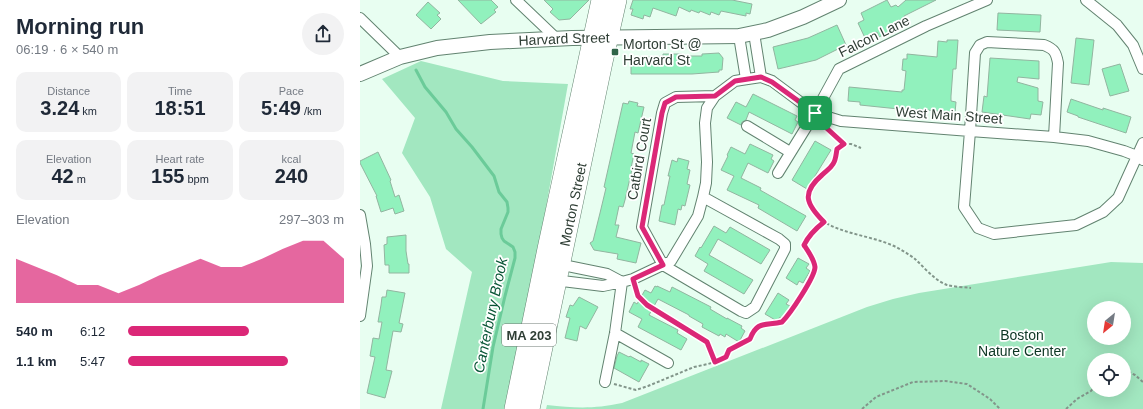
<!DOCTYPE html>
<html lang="en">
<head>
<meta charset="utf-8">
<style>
	:root { --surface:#fff; --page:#f2f2f3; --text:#1f2937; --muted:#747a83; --accent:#db2777 }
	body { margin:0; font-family:Arial,sans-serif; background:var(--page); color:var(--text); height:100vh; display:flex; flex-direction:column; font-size:15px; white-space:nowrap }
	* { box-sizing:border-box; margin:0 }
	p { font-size:13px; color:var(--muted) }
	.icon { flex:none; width:22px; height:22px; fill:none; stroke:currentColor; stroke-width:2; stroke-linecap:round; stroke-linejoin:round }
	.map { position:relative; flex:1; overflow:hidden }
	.details { display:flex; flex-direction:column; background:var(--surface); width:360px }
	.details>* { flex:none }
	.needle { width:26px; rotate:210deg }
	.buttons { position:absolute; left:727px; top:301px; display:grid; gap:8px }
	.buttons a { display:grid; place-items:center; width:44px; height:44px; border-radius:50%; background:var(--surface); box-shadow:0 4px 16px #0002; font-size:20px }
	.pin { position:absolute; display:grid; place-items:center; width:34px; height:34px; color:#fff; margin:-17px; border-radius:8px; box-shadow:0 2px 6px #0006 }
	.round { display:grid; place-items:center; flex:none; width:42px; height:42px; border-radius:21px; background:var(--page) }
	.summary { display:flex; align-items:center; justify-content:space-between; height:68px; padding:0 16px }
	h1 { font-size:22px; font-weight:700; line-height:30px }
	.figures { display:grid; grid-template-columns:repeat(3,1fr); gap:6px; height:68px; padding:4px 16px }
	.figures div { display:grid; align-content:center; border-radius:10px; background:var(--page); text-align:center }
	.figures b { font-size:20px; font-weight:700 }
	.figures small { font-size:11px; font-weight:400 }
	.figures p { font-size:11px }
	.chart { height:112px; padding:8px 16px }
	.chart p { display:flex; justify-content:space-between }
	.chart svg { width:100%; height:72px; margin-top:4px; fill:var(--accent); opacity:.7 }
	ul { padding:0 16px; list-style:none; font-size:13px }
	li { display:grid; grid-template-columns:64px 48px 1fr; align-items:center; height:30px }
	li i { height:10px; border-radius:5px; background:var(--accent) }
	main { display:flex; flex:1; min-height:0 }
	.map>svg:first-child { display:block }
</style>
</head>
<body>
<main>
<section class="details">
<div class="summary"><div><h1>Morning run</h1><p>06:19 · 6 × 540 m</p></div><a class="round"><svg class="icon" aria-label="share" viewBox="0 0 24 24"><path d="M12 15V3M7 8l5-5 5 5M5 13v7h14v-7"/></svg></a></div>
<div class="figures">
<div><p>Distance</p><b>3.24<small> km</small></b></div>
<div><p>Time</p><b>18:51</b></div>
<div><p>Pace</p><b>5:49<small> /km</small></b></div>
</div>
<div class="figures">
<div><p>Elevation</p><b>42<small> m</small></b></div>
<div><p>Heart rate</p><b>155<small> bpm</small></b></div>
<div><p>kcal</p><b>240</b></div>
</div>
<div class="chart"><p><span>Elevation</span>297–303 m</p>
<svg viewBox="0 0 160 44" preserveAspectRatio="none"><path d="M0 44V17L10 22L20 27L30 33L40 33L50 38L60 33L70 27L80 22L90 17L100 22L110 22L120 17L130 11L140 6L150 6L160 17V44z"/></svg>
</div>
<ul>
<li><b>540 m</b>6:12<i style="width:56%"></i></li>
<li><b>1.1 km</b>5:47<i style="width:74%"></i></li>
</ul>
</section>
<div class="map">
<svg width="783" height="409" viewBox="0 0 783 409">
	<rect width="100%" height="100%" fill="#e8fef1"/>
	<!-- green -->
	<path fill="#a2e7c0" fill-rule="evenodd" d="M61 61 143 81 208 84 165 325 147 409H81L112 272 86 249 70 197 42 153 55 118 22 79Z
		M751 262 783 263V409H186L187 405C215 408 234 409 262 403L507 307 533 299 559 293ZM734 308H764V338H734ZM734 360H764V390H734Z"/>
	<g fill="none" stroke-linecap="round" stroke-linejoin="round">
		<!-- stream -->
		<path stroke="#6bcb99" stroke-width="3" d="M56 70 65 87 86 112 96 129 112 147 134 176 139 192 147 202 148 208V212L141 229V234L142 238 144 241 153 247 155 252V258L145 296 133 347 123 409"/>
	</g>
	<!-- building -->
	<path fill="#91f1bd" stroke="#92b5a0" d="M98 0H131L138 7 134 10 136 12 121 24Z
		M184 0H229L210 19 199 20 190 12 193 9Z
		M273 0H372L392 4 390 14 386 13V16L361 11 359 15 351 12 350 15 340 11 339 13 331 10 330 12 319 7 316 16 293 8 290 17 284 15 283 19 271 15 273 9H270Z
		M527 0 531 7 536 5 538 7 546 0H576L544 16 545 19 531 26 533 30 519 37 517 32 505 38 498 23 504 20 501 13Z
		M68 2 80 13 77 15 81 19 71 29 56 15Z
		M638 13 681 15 680 32 637 30Z
		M477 25 486 45 456 60 418 69 413 47 448 38Z
		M716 38 734 40 729 85 711 83Z
		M587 40H598L596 69H593L591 96V101L596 102 595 113 558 109V111L500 105V102L488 101 489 87 542 92V90H544L546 71 542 70 543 59H547V54L577 57 578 41 587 42Z
		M359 53 363 58 362 70H359V72L332 74H271V57H295L303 56V54H322L323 56H342V54Z
		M630 58 679 61V79L658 77 657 82 678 88V101L683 102 681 115 671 114 670 119 622 112 624 96 627 97Z
		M760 64 769 91 750 96 742 69Z
		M393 94 437 116 435 120 438 122 432 134 389 112 386 120 382 122 381 125 367 118 376 102 386 107Z
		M711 99 743 110V108L771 117 766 133 718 117V116L707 112Z
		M269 101 278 103 277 106 284 107 278 133 275 132 271 153 274 154 271 168 272 169 265 200 263 207 259 206 255 225H259L256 237 281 243 276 263 257 259 258 254 234 250 230 243 233 241 240 213 246 188 244 187 263 103 268 104Z
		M455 141 471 150 447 189 432 180Z
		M390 144 413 155 411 159 414 161 408 173 388 163 381 178 401 188 400 190 446 216 437 231 398 208 399 205 367 190 374 176 361 170 368 156 367 155 371 147 385 154Z
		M18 152 31 180 30 181 35 197 39 195 44 211 35 214 33 208 21 212 16 196H17L0 163V161Z
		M318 158 329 161 327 169 330 170 327 184 330 185 325 206 322 205 321 210 318 209 315 225 299 221 302 205H304L310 176H308L312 160 317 162Z
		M354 226 366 233 370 227 410 250 401 264 358 239 349 255 393 280 384 294 344 271 348 264 335 256 340 247 341 248Z
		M46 235V251L48 264H49V273H29V265H25L24 245 27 244V237Z
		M438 258 449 264 446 268 450 271 443 283 439 281 437 285 426 278Z
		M295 286 297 287V286L310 292 312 287 351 307 350 309 367 319V318L382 326 381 328 385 331 379 342 366 334 365 337 360 334 359 336 342 327 343 324 329 316V315L298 299 289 315 318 330 317 333 327 339 321 350 278 327 282 319 269 312 274 302 277 304 285 290 291 293Z
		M27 290 45 293 39 323 43 324 41 332 33 331 26 370 32 371 25 398 7 393 15 357 10 356 13 338 19 339 22 322H18L21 305 22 297H26Z
		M418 293 429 300 426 304 430 306 423 319 420 317 417 321 405 314Z
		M219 297 238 307 226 329 220 326 217 341 205 338 210 318 206 317 210 305 213 306Z
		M259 352 269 357 270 356 281 362V360L289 364 279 382 254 368 257 356Z"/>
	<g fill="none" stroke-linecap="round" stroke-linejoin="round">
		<!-- street casing -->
		<g stroke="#628370" stroke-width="12">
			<path id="street" d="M156 0 197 39
				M726 0 757 25 773 45 783 69
				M0 18 40 57
				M394 33 401 77
				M379 36 386 79
				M387 126 430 152
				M694 137 698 63C696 52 694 49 684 45L627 42 620 45 615 53 610 131 604 207 618 228 634 234 716 225 743 212 758 198 783 143
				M418 173 455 113 479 69 566 26 627 0
				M343 197 419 239 425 244V249L395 307 386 313 381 311 303 265 282 227 302 113 305 103 316 97 355 96
				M0 215 5 244 7 266 0 316
				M198 264 247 274 262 282
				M194 280 243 286 262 282 273 279 311 261 338 216 343 197 346 183 347 162 345 123 347 108 355 96 375 81 381 80 401 77 412 81 455 113 481 121 610 131 694 137 728 141 764 151 777 156 783 160
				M255 333 308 363
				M245 382 255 333 262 282"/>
		</g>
		<!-- secondary casing -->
		<g stroke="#628370" stroke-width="16">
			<g id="secondary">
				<path id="s1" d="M0 74 40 57 77 48 130 42 212 38 379 36 408 30 443 17 479 0"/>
			</g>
		</g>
		<!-- highway casing -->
		<g stroke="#628370" stroke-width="20">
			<g id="highway">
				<path d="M154 409 187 249 241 0"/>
				<path id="s2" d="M170 409 243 62 257 0"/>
			</g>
		</g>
		<!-- path -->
		<path stroke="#82958a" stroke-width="2" stroke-dasharray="3 2" stroke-linecap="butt" d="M465 128 484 144H491L501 148
			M484 144 477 149C476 153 476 159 473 163 467 175 445 184 448 200 449 208 459 219 466 223 487 235 513 236 536 247 542 250 548 254 554 258 564 267 574 280 587 285 594 287 604 287 611 288
			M275 288 278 296 287 305 347 342 355 362
			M736 360 739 358 748 360
			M764 369 775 375 783 382
			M254 384 276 390 288 386 334 367 348 364 362 360 366 357 369 351 390 339C397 320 406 327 422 322 430 314 455 277 455 267 454 259 448 251 443 245 449 235 455 229 464 222
			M502 409 516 397 553 382 585 381 607 384 630 399 640 409
			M706 409 717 399 731 391 734 387"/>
		<!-- street -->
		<use href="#street" stroke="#fff" stroke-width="10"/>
		<!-- secondary -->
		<use href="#secondary" stroke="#fff" stroke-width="14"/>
		<!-- highway -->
		<use href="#highway" stroke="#fff" stroke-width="19"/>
	</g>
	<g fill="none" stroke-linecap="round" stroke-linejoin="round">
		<!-- route casing -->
		<g stroke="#fff" stroke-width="8">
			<path id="route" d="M401 77 412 82 455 113 450 120 461 123 484 144 477 149C476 154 476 160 473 164 470 169 466 171 462 175 441 193 446 204 464 222 455 229 449 235 444 245 448 251 454 259 455 267 455 277 430 314 422 322 406 326 397 320 390 339L369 350 366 357 355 362 347 342 287 305 278 296 273 279 303 265 282 227 302 113 305 103 316 97 355 96 375 81Z"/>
		</g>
		<!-- route -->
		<use href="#route" stroke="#db2777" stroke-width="5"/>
	</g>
	<!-- markers -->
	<rect fill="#306449" stroke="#fff" stroke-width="1.5" x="251" y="48" width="8" height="8" rx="2"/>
	<g text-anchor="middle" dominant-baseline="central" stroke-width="3.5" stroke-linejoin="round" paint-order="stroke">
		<!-- shield labels -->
		<rect fill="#fff" stroke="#6d7872" stroke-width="1" x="142" y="324" width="54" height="22" rx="3"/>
		<g font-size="13" font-weight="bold" fill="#2f3e35">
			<text x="169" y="335">MA 203</text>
		</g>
		<!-- street labels -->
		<g font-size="14" fill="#2f3e35" stroke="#fff">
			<text transform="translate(514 36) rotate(-26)">Falcon Lane</text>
			<text stroke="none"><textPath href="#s1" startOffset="209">Harvard Street</textPath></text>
			<text transform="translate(589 115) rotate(4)">West Main Street</text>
			<text transform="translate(279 159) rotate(-80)">Catbird Court</text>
			<text stroke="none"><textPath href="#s2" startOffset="209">Morton Street</textPath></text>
		</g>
		<!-- poi labels -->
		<g font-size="14" fill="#2f3e35" stroke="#fff" text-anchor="start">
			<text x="263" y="44">Morton St @<tspan x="263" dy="16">Harvard St</tspan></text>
		</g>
		<!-- park labels -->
		<g font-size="14" fill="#0c3623" stroke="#fff">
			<text x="662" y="335">Boston<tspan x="662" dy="16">Nature Center</tspan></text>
		</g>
		<!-- water labels -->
		<g font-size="15" font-style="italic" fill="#095636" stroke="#fff">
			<text transform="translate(130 315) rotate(-78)">Canterbury Brook</text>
		</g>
	</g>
</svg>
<div class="buttons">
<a><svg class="needle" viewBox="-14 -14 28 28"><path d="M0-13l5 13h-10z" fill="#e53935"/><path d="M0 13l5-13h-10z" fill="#747a83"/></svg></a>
<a><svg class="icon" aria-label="locate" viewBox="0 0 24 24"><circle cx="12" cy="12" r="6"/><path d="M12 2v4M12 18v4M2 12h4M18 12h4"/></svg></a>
</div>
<div class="pin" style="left:455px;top:113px;background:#1e9e55"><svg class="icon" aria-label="arrive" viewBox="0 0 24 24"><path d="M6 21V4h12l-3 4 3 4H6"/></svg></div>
</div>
</main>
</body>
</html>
